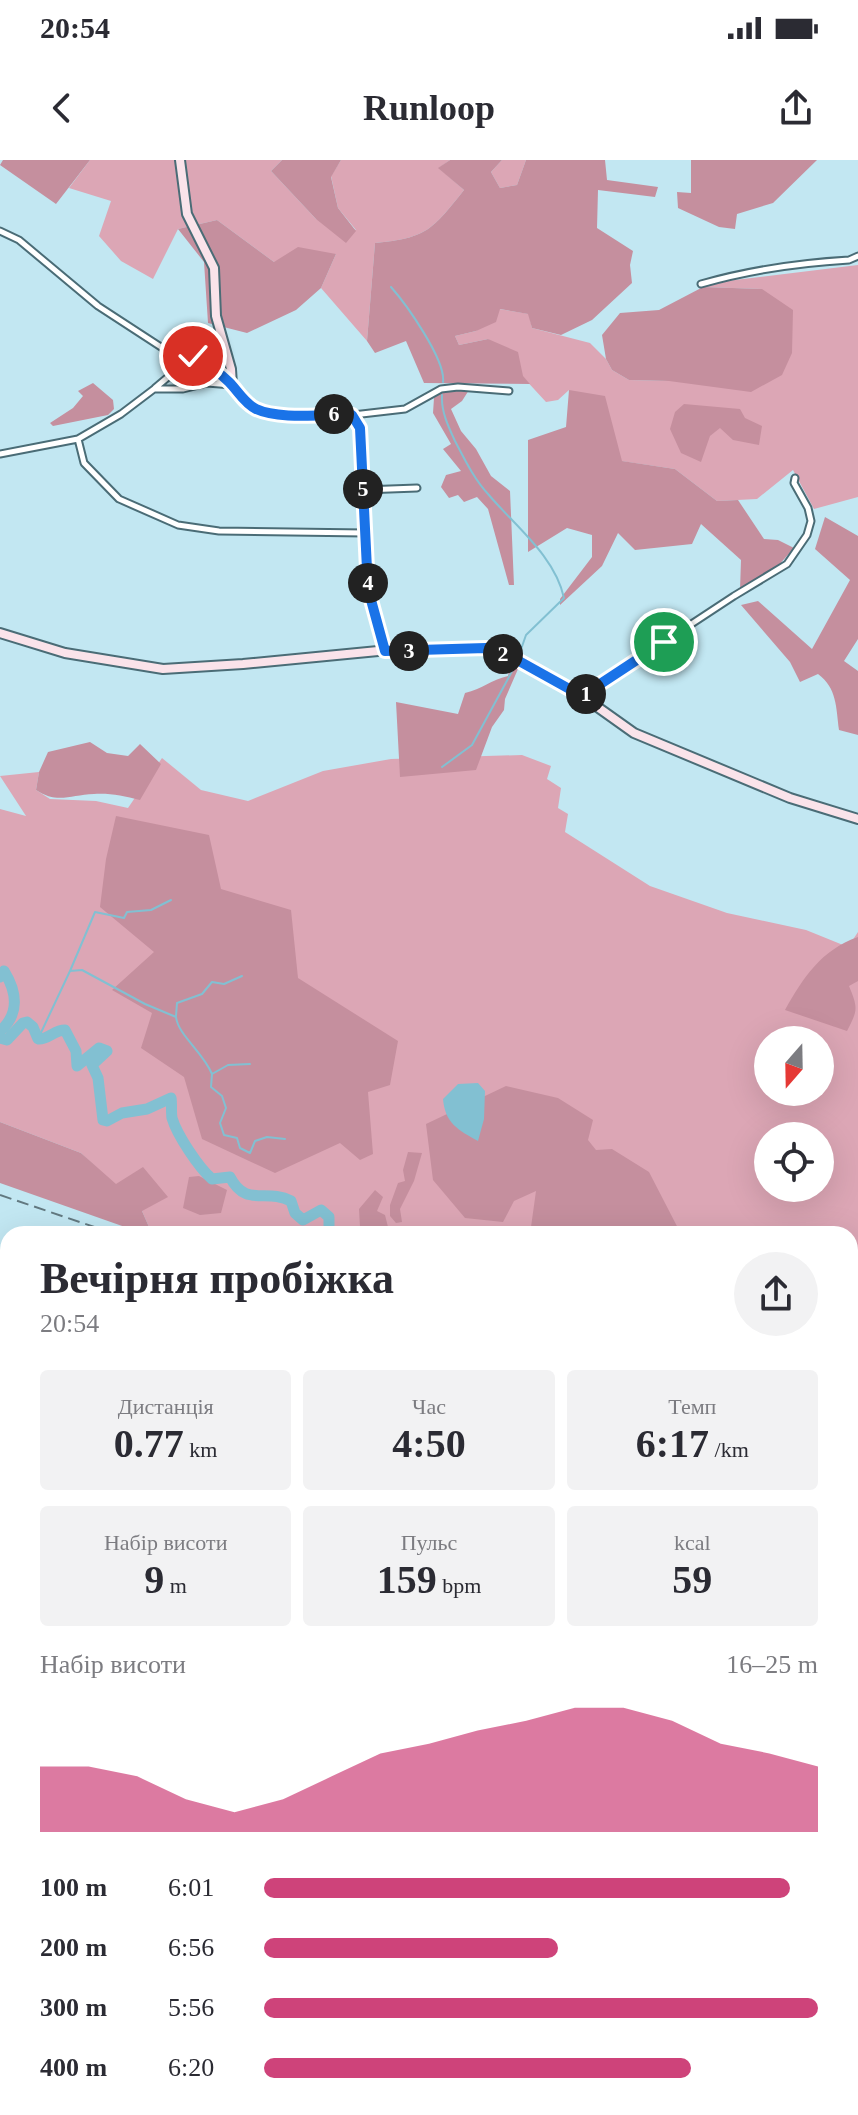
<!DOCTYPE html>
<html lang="uk">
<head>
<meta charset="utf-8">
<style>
	:root { --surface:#fff; --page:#f2f2f3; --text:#2b2b33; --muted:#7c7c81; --accent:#ce437a }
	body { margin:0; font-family:Georgia,serif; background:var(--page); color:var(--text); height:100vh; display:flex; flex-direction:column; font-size:30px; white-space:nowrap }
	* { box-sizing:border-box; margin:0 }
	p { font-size:26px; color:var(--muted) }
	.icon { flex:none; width:44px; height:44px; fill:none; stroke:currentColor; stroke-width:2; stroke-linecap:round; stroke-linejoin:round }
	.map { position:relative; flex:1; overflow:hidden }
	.drawer { position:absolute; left:0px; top:1066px; width:858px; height:890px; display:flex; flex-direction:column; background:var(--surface); border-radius:24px 24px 0 0; box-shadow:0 8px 32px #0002 }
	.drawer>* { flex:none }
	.needle { width:52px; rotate:200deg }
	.buttons { position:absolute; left:754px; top:866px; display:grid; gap:16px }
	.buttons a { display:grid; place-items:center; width:80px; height:80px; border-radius:50%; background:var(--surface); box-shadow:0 8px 32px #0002; font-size:40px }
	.pin { position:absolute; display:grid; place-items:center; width:68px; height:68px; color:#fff; margin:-34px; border:4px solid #fff; border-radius:50%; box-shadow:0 2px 8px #0007 }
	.km { position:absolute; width:40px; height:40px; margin:-20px; border-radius:50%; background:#222; color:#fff; font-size:22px; line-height:40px; text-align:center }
	.round { display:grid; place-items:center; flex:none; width:84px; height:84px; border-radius:42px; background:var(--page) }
	.headline { display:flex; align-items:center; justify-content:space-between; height:136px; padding:0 40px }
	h1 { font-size:44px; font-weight:800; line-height:60px }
	.metrics { display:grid; grid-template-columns:repeat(3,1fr); gap:12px; height:136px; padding:8px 40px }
	.metrics div { display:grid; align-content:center; border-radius:8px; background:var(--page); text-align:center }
	.metrics b { font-size:40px; font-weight:800 }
	.metrics small { font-size:22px; font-weight:400 }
	.metrics p { font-size:22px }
	.chart { height:224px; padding:16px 40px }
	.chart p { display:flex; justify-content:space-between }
	.chart svg { width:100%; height:144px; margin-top:8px; fill:var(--accent); opacity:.7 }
	ul { padding:0 40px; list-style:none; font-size:26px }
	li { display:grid; grid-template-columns:128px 96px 1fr; align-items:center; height:60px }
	li i { height:20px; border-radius:10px; background:var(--accent) }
	.status { display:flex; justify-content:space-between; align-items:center; height:56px; padding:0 40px; background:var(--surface); direction:ltr }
	.status svg { height:22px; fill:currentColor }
	header { display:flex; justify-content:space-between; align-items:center; height:104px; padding:0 40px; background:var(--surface); font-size:36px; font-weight:800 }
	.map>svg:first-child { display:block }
</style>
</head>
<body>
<div class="status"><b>20:54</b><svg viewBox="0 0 49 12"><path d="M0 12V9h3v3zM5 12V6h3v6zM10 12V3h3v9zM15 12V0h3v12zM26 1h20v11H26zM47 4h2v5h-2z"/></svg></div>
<header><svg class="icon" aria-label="back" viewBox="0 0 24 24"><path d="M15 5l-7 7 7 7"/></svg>Runloop<svg class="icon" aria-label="share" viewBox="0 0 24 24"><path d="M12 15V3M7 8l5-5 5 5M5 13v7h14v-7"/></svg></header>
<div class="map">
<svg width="858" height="1955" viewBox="0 0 858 1955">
	<rect width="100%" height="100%" fill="#c2e7f2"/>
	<!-- green -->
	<path fill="#dca6b5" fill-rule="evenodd" d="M90 0H282L271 11 316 59 356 70 338 48 331 16 341 0H450L439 8 464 30C432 70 427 78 375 83L367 181 321 128 336 94 274 102 217 60 178 69 153 119 121 101 99 76 111 41 69 28Z
		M502 0H526L517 25 500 28 491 12Z
		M858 105V337L814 349 793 310 757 339 717 341 675 309 621 301 569 230 558 240 546 242 488 179 459 185 455 176 476 171 499 149 529 154 532 168 590 183 606 199 612 210 629 220 669 221 762 129 703 127 710 123Z
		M522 595 551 606 547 619 561 628 558 648 568 654 565 672 650 726 727 753 806 770 848 787 858 772V1473L856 1469H850V1074H169L149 1067 142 1051 81 993 0 962V649L26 656 0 616 39 612 36 630 50 639 96 641 128 648 162 598 201 630 248 641 323 611 391 599ZM768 880H820V932H768ZM768 976H820V1028H768Z
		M305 1948H728L727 1955H298Z"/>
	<!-- forest -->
	<path fill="#c58f9e" d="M3 0H90L56 44 0 5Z
		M282 0H341L331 17 338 48 356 71 346 83 316 59 271 11Z
		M450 0H502L491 12 500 28 517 25 526 0H605L607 20 658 27 655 37 598 30 597 68 633 91 630 105 632 123 592 160 561 175 532 168 528 154 500 149 496 162 476 171 455 176 459 185 488 179 518 192 523 216 530 224 424 223 406 181 375 193 367 181 375 83C427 78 432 70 464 30L438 8Z
		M691 0H817L773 43 737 54 735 69 719 67 678 48 677 32 691 33Z
		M217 60 274 102 298 87 336 94 321 128 296 150 247 173 208 163 204 102 178 69Z
		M703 127 762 129 793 150 792 193 782 215 751 232 669 221 629 220 612 210 606 199 602 175 620 153 659 150Z
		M93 223 113 240 114 249 108 255 53 266 50 263 73 248 83 236 78 231Z
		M469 230 462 241 451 249 461 271 476 289 491 316 510 331 514 425H509L488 349 477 337 464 342 458 335 449 338 441 327 446 315 461 311 443 289 451 284 433 253 434 238 443 231Z
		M569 230 605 236 622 301 675 309 717 341 738 340 764 379 778 380 794 388 777 407 740 430 741 400 701 364 692 384 635 390 618 373 602 406 560 445V439L592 397V375L567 368 528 392V280L566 267Z
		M684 244 740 249 745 258 762 266 759 285 733 280 720 268 710 276 701 302 681 293 670 269 675 252Z
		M825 357 858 376V479L844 501 858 511V575L839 570C836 547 837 528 818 514L800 522 790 502 741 445 758 441 812 489 850 420 815 389Z
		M511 502 518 509 505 539 504 550 492 567 476 610 400 617 396 542 458 554 465 533C482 529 491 520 508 516Z
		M90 582 107 593 128 596 140 584 161 604 140 640C124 636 110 633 94 634 70 635 57 644 36 630L39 612 48 592Z
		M116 656 209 675 221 729 291 750 298 818 398 881 390 925 368 932 373 994 360 1000 340 983 275 1013 202 979 184 917 141 888 152 853 112 830 154 792 100 747 106 699Z
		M858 777V821L849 826C858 848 858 850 847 871L785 850C803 818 821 790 858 777Z
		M506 926 558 938 593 960 588 980 596 990 612 989 649 1012 681 1074H533L531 1067 536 1031 514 1041 503 1062 465 1058 433 1020 426 964Z
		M0 962 81 993 116 1024 143 1007 168 1037 142 1051 149 1067 142 1073 0 1023Z
		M408 992 422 993 414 1021 400 1049 402 1062 396 1063 390 1056V1045L398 1023 405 1021 403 1010Z
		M199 1016 227 1030 221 1053 200 1055 183 1048 189 1017Z
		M375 1030 383 1037 377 1051 385 1055 389 1071 368 1074 360 1067 359 1049Z
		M0 1750 8 1761V1948H120L107 1955H0Z
		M728 1948H847L844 1955H727Z"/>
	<!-- water -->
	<path fill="#82c0d2" d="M478 923 485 931 484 959 478 981C458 970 445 963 443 939L458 924Z"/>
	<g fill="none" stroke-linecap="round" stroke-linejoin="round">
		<!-- stream -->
		<path stroke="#82c0d2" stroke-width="2" d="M391 127C406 144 446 200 443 222
			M442 235C441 251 448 266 455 281 465 300 474 319 488 334 515 366 555 396 564 438L526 475 519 495
			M442 607 472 585 516 504
			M70 811 95 752 124 758 127 752 151 750 171 740
			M176 856 177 843 202 834 212 822 224 824 242 816
			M38 879 70 811 82 810 145 844 176 857C178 875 203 892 212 914L228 905 250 904
			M212 914 211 927 222 936 226 948 220 963 224 975 237 978 240 988 250 993 255 981 267 977 285 979"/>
		<!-- river -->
		<path stroke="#82c0d2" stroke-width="11" d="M0 817 4 811C17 832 20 854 0 871
			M0 878 7 880 23 863 27 862 33 867 38 879C48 880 54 870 65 870L76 891 77 906 99 888 107 891 92 905 98 918 103 960 107 961 122 953 147 949 171 938C172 944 171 952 172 958 177 975 199 1008 212 1019L230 1017C246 1048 266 1028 291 1041L295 1053 303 1060 321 1050 329 1057V1069L332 1074
			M850 1192 858 1193"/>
		<!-- street casing -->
		<g stroke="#4a6c76" stroke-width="9">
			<path id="street" d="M0 71 19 80 98 146 164 189 193 196 221 175
				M701 124C750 110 798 103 849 100L858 96
				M155 228 193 196 214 207 232 224
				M353 255 405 249 441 229 458 227 509 231
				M78 279 84 303 119 339 178 365 219 371 365 373
				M0 294 78 279 121 254 154 229H183L207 223 232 225
				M363 330 417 328
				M582 536 734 436 787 404 807 375 811 361 808 348 794 323 795 318
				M0 1152 8 1151
				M0 1374 8 1363
				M0 1491 8 1519
				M0 1576 8 1577
				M850 1660 858 1657
				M850 1729 858 1738"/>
		</g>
		<!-- secondary casing -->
		<g stroke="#4a6c76" stroke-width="12">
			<path id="secondary" d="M180 0 187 54 214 108 216 156 231 209 232 225 238 235 256 249 275 254 352 255 360 268 368 429 385 491
				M0 473 65 493 163 509 243 504 378 491 486 488 510 496 582 536 634 573 790 638 858 659
				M0 1400 8 1407
				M850 1554 858 1558"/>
		</g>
		<!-- street -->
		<use href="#street" stroke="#fff" stroke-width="5"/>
		<!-- secondary -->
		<use href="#secondary" stroke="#fae3ea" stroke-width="8"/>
		<!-- rail -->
		<path stroke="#627980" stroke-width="2" stroke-dasharray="12 6" stroke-linecap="butt" d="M0 1035 115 1074
			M850 1401 858 1406"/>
	</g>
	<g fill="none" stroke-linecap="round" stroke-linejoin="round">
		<!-- route casing -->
		<g stroke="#fff" stroke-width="16">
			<path id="route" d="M193 196C207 204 218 211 229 222 238 231 244 243 256 249 279 260 326 254 352 255L360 268 368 429 385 491 486 488 510 496 582 536 664 482"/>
		</g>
		<!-- route -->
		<use href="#route" stroke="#1a73e8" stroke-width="10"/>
	</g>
</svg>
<div class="buttons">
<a><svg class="needle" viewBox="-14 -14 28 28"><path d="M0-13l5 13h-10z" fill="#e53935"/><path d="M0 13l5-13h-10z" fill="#7c7c81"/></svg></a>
<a><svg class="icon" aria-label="locate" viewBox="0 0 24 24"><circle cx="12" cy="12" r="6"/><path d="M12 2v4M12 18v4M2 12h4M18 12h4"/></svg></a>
</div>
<div class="pin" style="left:664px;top:482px;background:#1e9e55"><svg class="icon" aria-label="arrive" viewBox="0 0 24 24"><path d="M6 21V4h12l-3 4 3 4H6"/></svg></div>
<div class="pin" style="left:193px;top:196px;background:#d93025"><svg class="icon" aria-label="check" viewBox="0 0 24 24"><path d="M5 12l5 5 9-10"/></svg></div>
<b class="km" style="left:586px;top:534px">1</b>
<b class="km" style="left:503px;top:494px">2</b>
<b class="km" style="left:409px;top:491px">3</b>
<b class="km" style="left:368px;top:423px">4</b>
<b class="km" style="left:363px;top:329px">5</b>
<b class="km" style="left:334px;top:254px">6</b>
<section class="drawer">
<div class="headline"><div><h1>Вечірня пробіжка</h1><p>20:54</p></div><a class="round"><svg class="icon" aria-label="share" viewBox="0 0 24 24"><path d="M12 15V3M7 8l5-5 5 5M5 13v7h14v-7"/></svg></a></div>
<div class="metrics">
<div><p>Дистанція</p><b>0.77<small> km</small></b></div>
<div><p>Час</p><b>4:50</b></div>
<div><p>Темп</p><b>6:17<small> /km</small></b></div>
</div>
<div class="metrics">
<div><p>Набір висоти</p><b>9<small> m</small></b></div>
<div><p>Пульс</p><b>159<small> bpm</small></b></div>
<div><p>kcal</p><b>59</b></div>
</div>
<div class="chart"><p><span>Набір висоти</span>16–25 m</p>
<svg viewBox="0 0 160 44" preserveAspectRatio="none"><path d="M0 44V24L10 24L20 27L30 34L40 38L50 34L60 27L70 20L80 17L90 13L100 10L110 6L120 6L130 10L140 17L150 20L160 24V44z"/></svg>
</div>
<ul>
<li><b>100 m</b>6:01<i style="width:95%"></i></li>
<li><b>200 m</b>6:56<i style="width:53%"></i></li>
<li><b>300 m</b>5:56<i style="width:100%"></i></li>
<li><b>400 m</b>6:20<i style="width:77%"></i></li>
</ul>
</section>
</div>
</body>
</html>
